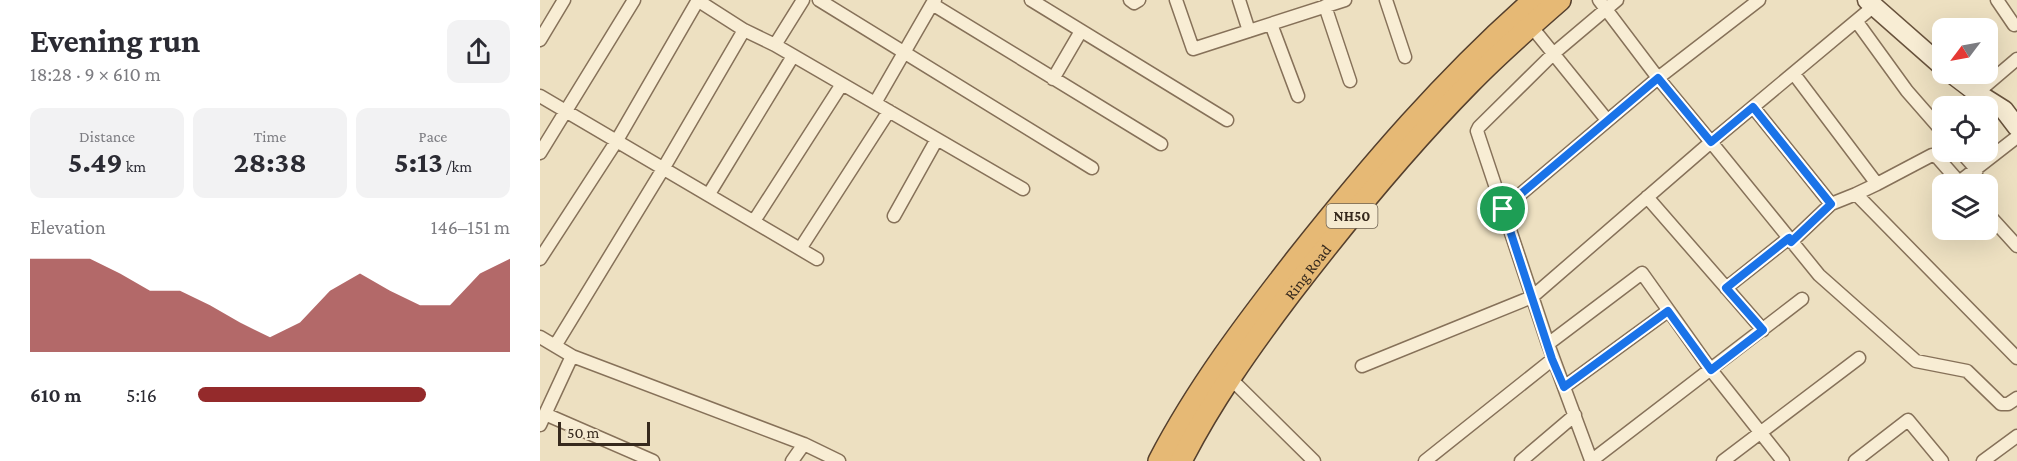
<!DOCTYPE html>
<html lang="en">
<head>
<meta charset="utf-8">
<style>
	:root { --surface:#fff; --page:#f2f2f3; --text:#2b2b33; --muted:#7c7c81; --accent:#942a2b }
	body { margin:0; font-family:"Crimson Pro",serif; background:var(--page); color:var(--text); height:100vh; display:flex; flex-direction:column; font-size:22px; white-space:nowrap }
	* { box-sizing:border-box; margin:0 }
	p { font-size:20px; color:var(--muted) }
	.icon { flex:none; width:33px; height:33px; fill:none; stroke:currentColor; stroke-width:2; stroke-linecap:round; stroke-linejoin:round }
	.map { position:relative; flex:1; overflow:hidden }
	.details { display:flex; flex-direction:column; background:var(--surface); width:540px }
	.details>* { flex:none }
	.needle { width:39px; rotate:238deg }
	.tools { position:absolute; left:1392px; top:18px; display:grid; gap:12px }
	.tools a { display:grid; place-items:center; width:66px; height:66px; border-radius:12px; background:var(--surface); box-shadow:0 6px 24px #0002; font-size:30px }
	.scale { position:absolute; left:18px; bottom:15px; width:92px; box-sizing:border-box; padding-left:6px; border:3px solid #36291d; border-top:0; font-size:16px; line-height:21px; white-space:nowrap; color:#36291d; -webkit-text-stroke:4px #f5ead0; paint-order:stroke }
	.pin { position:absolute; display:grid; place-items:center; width:51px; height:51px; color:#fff; margin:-26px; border:3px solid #fff; border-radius:50%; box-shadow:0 2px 6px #0007 }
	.round { display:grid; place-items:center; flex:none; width:63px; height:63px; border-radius:12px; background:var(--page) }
	.headline { display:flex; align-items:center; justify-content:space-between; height:102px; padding:0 30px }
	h1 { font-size:33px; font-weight:700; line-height:45px }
	.figures { display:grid; grid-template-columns:repeat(3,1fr); gap:9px; height:102px; padding:6px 30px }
	.figures div { display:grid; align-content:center; border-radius:12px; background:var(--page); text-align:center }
	.figures b { font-size:30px; font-weight:700 }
	.figures small { font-size:16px; font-weight:400 }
	.figures p { font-size:16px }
	.chart { height:168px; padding:12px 30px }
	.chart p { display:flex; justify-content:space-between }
	.chart svg { width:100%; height:108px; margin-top:6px; fill:var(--accent); opacity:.7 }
	ul { padding:0 30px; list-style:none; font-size:20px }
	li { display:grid; grid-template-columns:96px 72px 1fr; align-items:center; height:45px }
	li i { height:15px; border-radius:8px; background:var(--accent) }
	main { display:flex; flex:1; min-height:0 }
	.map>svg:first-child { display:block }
</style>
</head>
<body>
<main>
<section class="details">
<div class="headline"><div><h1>Evening run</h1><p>18:28 · 9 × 610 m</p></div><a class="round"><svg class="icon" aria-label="share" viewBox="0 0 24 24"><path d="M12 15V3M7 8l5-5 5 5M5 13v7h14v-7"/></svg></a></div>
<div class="figures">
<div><p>Distance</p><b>5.49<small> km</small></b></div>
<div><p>Time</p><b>28:38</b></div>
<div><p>Pace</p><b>5:13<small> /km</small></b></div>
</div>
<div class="chart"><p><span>Elevation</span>146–151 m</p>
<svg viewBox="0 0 160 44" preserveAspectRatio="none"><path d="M0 44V6L10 6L20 6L30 12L40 19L50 19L60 25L70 32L80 38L90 32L100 19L110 12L120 19L130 25L140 25L150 12L160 6V44z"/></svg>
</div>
<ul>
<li><b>610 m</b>5:16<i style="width:73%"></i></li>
</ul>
</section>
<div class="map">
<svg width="1477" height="461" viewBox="0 0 1477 461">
	<rect width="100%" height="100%" fill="#ede0c1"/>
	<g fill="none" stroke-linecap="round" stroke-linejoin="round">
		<!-- minor casing -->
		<g stroke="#867159" stroke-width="15">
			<path id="minor" d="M157 0 204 30
				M279 0 552 168
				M395 0 392 4 621 144
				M491 0 687 120
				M590 0 594 3 599 0
				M636 0 653 49 805 0
				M699 0 709 31
				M846 0 865 57
				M1457 0 1474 25
				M785 6 810 81
				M1334 6 1171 142 1279 275 1376 361 1427 371 1461 404H1468L1477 398
				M1317 22 1367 91 1402 131
				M731 24 758 96
				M991 26 1067 120
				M0 40 24 0
				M235 45 263 0
				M1254 74 1337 184 1316 194 1477 358
				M513 79 541 31
				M1437 93 1477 59
				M0 96 277 259
				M335 103 392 4
				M1213 107 1291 204
				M1421 152 1437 170
				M0 153 94 0
				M1337 184 1392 155 1398 158 1419 182
				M1421 184 1419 182 1477 137
				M169 194 253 56
				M1107 197 1223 330
				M963 209 1118 78 1219 0
				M1448 214 1477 246
				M354 216 397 139
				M214 221 302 84
				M1251 242 1291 204 1316 194
				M260 249 349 111
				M0 259 76 142 158 0
				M1186 288 1249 238
				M0 337 32 356 264 444 299 461
				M1008 344 937 131 939 127 1013 54 1077 0
				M15 346 123 169 204 30 235 45 483 189
				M822 366 992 297 1171 142 1118 78 1059 0
				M690 378 774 461
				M1024 387 1128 311
				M5 414 113 461
				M0 425 32 356
				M1051 460 1008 344 1102 273 1171 370 1243 461
				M252 461 264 444
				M885 461 1013 359
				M981 461 1035 415
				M1051 461 1262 299
				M1183 461 1319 358
				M1315 461 1368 420 1402 461
				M1443 461 1477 436"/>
		</g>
		<!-- secondary casing -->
		<g stroke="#68523c" stroke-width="21">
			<path id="secondary" d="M1327 0 1402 66
				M1412 74 1437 93 1464 110 1477 127"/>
		</g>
		<!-- trunk casing -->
		<g stroke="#543f2d" stroke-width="24">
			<g id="trunk">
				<path d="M619 461C657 388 707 322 757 258 830 166 906 77 994 0"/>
				<path id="s1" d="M641 461C671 402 710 347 750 294 806 221 865 149 930 83 958 54 989 27 1020 0"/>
			</g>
		</g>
		<!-- minor -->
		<use href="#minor" stroke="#f8edd4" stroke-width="12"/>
		<!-- secondary -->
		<use href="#secondary" stroke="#f8edd4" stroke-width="18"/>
		<!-- trunk -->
		<use href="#trunk" stroke="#e6b975" stroke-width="21"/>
	</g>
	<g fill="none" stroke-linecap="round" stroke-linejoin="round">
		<!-- route casing -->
		<g stroke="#fff" stroke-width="12">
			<path id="route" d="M1118 78 1171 142 1213 107 1291 204 1251 242 1249 238 1186 288 1223 330 1171 370 1128 311 1024 387 1012 359 963 209Z"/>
		</g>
		<!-- route -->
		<use href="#route" stroke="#1a73e8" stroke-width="8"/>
	</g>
	<g text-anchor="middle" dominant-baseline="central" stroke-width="4.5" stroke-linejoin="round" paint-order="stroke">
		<!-- shield labels -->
		<rect fill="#f5ead0" stroke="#6f6353" stroke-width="1.5" x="786.5" y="204" width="51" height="24" rx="4.5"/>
		<g font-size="15" font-weight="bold" fill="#36291d">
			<text x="812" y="216">NH50</text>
		</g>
		<!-- street labels -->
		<g font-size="16" fill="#36291d" stroke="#f5ead0">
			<text stroke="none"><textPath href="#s1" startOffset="228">Ring Road</textPath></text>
		</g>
	</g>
</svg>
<div class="tools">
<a><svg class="needle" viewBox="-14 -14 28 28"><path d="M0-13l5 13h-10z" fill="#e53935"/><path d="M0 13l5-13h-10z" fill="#7c7c81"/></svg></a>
<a><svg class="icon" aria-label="locate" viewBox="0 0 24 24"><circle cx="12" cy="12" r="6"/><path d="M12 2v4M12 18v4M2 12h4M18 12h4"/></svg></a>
<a><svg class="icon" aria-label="layers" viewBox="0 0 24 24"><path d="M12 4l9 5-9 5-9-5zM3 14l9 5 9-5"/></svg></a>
</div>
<div class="scale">50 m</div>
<div class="pin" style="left:963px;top:209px;background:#1e9e55"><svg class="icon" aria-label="arrive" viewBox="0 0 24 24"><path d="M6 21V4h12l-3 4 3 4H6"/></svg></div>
</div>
</main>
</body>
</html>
